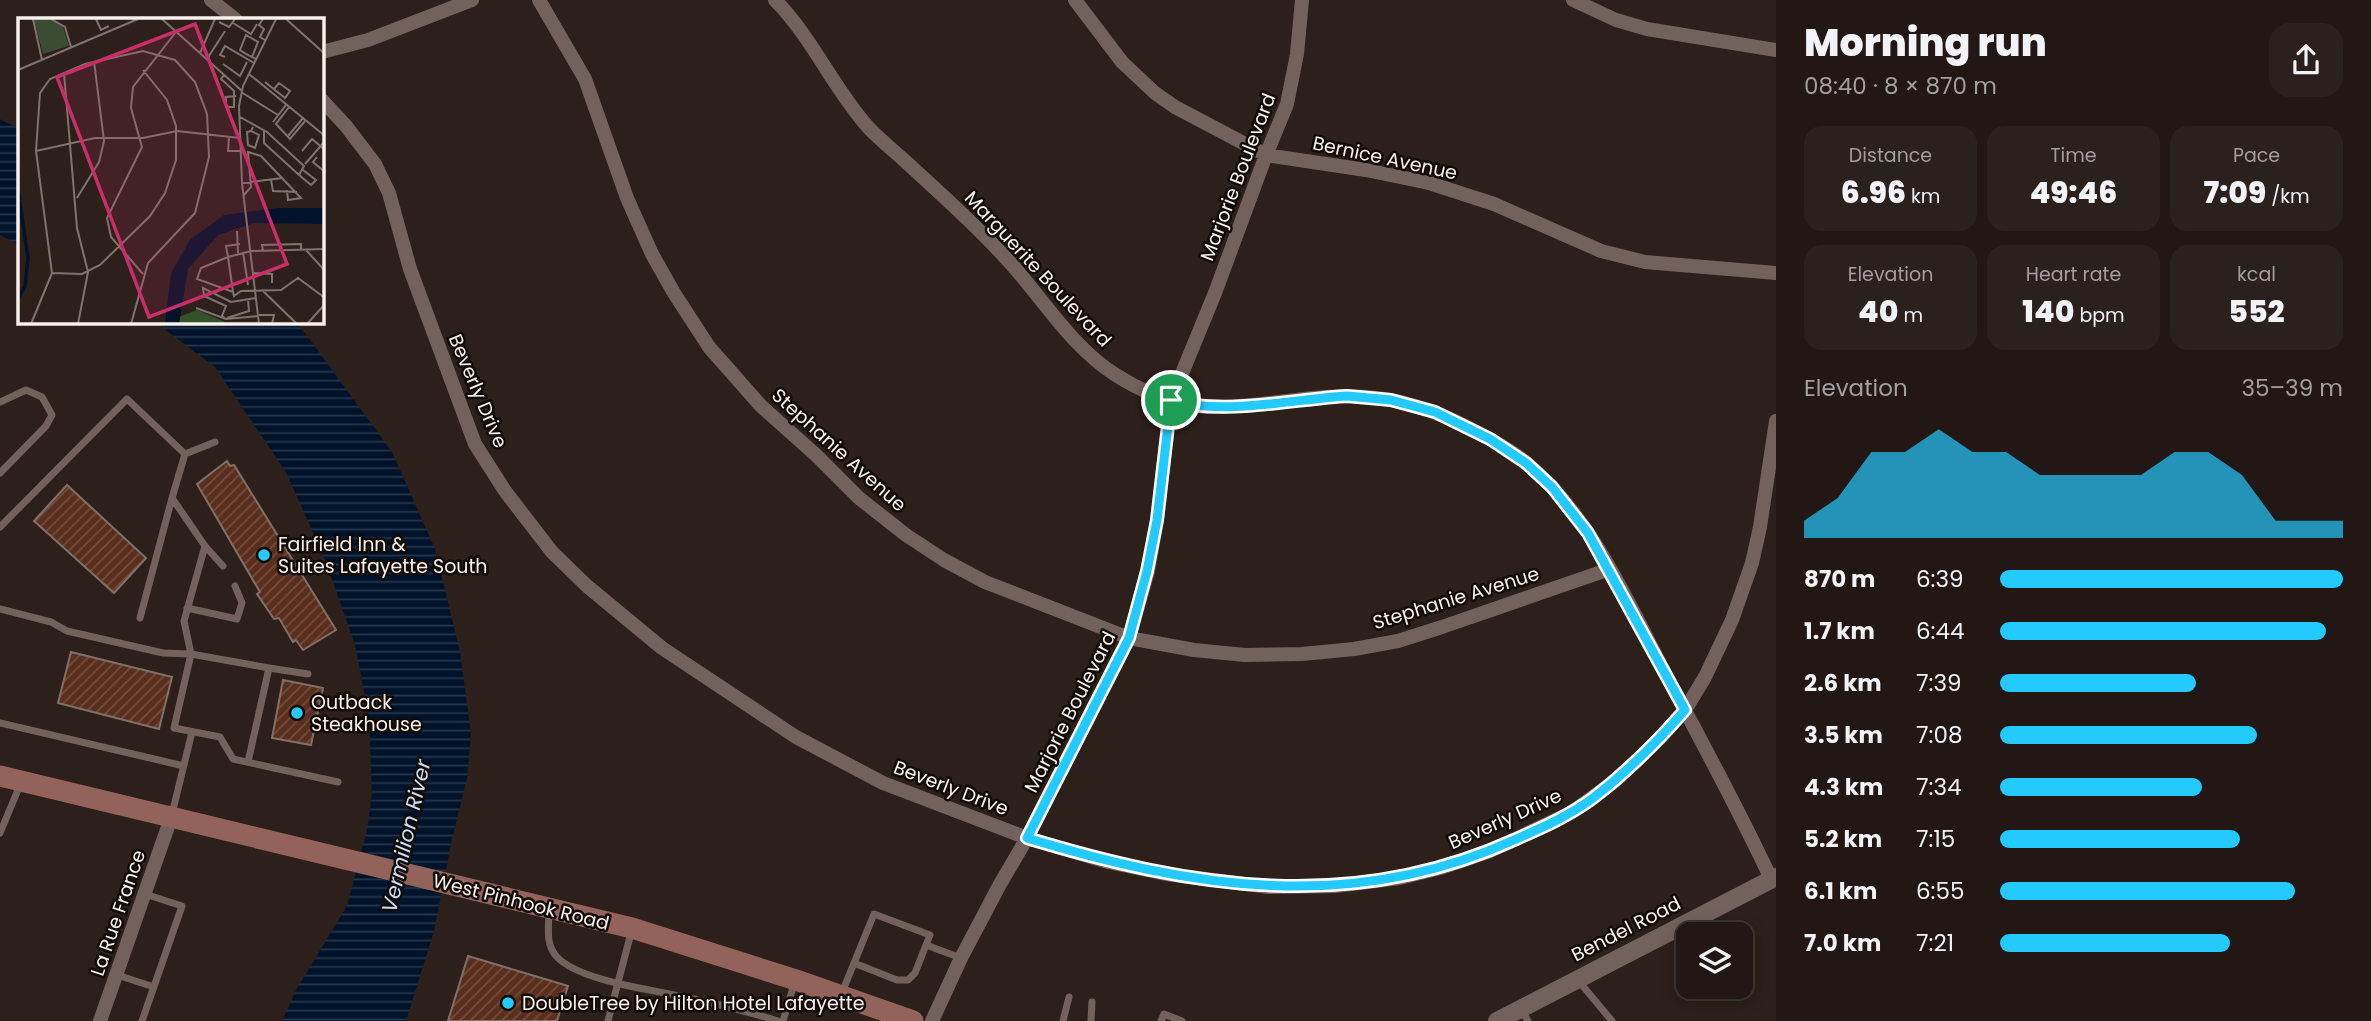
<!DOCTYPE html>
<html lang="en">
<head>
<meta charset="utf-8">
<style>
	:root { --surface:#221714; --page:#2a201d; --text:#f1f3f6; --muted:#a29fa0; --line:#3f3634; --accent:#24c9fe }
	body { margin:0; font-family:Poppins,sans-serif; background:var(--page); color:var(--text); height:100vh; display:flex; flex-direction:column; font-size:26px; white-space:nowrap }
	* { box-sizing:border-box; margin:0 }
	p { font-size:23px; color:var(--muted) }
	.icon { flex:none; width:38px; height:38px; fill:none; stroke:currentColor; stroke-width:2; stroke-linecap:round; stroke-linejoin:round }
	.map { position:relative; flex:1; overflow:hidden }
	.drawer { display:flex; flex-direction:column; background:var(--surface); width:595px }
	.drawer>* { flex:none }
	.buttons { position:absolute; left:1676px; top:922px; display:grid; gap:14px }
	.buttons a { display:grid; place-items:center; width:77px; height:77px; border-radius:14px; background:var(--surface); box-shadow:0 4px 18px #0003,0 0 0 2px var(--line); font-size:35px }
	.pin { position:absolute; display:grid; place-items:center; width:60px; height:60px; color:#fff; margin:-30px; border:4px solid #fff; border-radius:50%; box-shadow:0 2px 7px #0007 }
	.round { display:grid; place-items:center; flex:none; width:74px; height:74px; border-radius:21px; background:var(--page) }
	.summary { display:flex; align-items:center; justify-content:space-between; height:119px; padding:0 28px }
	h1 { font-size:38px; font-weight:800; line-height:52px }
	.metrics { display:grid; grid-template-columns:repeat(3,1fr); gap:10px; height:119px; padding:7px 28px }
	.metrics div { display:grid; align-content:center; border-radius:18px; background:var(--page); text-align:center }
	.metrics b { font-size:30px; font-weight:800 }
	.metrics small { font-size:19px; font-weight:400 }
	.metrics p { font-size:19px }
	.chart { height:196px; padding:14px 28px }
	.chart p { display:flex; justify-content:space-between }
	.chart svg { width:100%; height:126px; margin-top:7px; fill:var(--accent); opacity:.7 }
	ul { padding:0 28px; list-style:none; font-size:23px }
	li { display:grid; grid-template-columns:112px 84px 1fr; align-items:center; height:52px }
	li i { height:18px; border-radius:9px; background:var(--accent) }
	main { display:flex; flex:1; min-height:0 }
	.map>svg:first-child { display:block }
</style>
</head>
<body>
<main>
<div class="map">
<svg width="1776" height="1021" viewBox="0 0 1776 1021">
	<defs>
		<pattern id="water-rules" width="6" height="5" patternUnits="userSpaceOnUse" patternTransform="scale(1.75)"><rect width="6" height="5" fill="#00132b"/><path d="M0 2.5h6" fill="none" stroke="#26364a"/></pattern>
		<pattern id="building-hatch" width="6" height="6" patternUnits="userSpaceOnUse" patternTransform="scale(1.75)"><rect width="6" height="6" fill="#5a2e1c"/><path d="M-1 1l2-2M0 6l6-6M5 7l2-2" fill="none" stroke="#734d3d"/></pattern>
	</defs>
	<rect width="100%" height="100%" fill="#2d1f1a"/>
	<!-- water -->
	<path fill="url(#water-rules)" d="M0 119 19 129V245L0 235Z
		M155 322H297L392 452 435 549 460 652 471 733 467 778 452 839 434 931 406 1021H282L296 990 347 906 367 830 372 794 369 717 355 645 326 562 286 472 215 367Z"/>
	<!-- building -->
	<path fill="url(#building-hatch)" stroke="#817069" stroke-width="2" d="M227 461 230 466 234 465 336 630 303 650 296 640 293 642 279 618 274 619 257 594 260 592 197 484Z
		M67 485 146 558 114 593 34 521Z
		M71 652 172 677 159 729 58 703Z
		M283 680 323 688 311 745 272 738Z
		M468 956 568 986 557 1021H448Z"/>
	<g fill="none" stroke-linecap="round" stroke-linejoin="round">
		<!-- service -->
		<path stroke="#73625c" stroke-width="7" d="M0 402 26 390 42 397 52 415 46 426 0 473
			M185 454 215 442
			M0 527 127 399 185 454 172 498 205 546 184 621 191 654 163 653 67 631 51 622 0 609
			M205 546 223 566
			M187 608 237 619 242 603 235 586
			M140 618 172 498
			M269 668 308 674
			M0 723 184 766
			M248 762 269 668 191 654 174 728 220 737 233 759 338 782
			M172 814 192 732
			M0 833 20 785
			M549 910C549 926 545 943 556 956 580 983 664 991 699 1000 726 1006 752 1013 778 1021
			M854 963 897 980H908L915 973 926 945
			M117 975 154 987
			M1577 979 1612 1021
			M841 995 874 914 930 935 926 945 961 958
			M1521 1009 1528 1021
			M142 1021 182 906 145 894
			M608 1021 632 929
			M783 1021 795 981
			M1063 1021 1069 997
			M1091 1021 1092 1002
			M1161 1021 1164 1014 1182 1021"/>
		<!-- minor -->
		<path stroke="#73625c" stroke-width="14" d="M211 0 235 19
			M539 0 585 79 627 198 652 254 674 293 709 347 761 406 816 455 859 498 906 535 944 560 985 582 1129 638 1194 650 1245 655 1302 654 1354 649 1398 641 1442 627 1610 569
			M775 0C812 37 833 88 868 127 879 139 893 150 905 161 942 195 980 229 1013 266 1045 302 1074 349 1116 375 1136 388 1164 401 1189 405 1248 413 1308 392 1367 397 1404 400 1437 411 1469 428 1488 438 1508 448 1524 461 1591 515 1627 601 1666 675 1702 742 1739 810 1771 879
			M1075 0 1122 62 1155 93 1175 107 1266 155 1366 170 1429 183 1494 204 1601 251 1645 262 1776 273
			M1573 0 1616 20 1647 29 1776 50
			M322 52 368 40 472 0
			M322 100 346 126 375 164 389 193 410 269 475 444 505 491 552 552 587 586 662 648 796 737 883 783 1027 838 1108 862 1166 874 1269 887 1335 886 1400 878 1440 868 1490 851 1572 812 1615 781 1659 739 1685 710 1705 677 1732 620 1752 563 1760 527 1776 421
			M100 1021 171 818
			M932 1021 961 958 999 886 1027 838 1129 638 1148 571 1157 520 1171 400 1215 293 1266 155 1287 104 1297 54 1302 0"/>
		<!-- tertiary -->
		<path stroke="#73625c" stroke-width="18" d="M1497 1021 1776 877"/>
		<!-- secondary -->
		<path stroke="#93635b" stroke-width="21" d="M0 776 632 928 796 980 913 1021"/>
	</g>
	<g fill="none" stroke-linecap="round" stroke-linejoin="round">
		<!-- route casing -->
		<g stroke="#fff" stroke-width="14">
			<path id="route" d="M1347 396 1391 400 1435 412 1490 439 1526 463 1552 487 1588 533 1685 710C1657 742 1627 772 1593 798 1569 816 1541 828 1514 840 1351 914 1192 888 1027 838L1129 638 1147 571 1157 520 1171 400C1220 416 1295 399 1347 396Z"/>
		</g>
		<!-- route -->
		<use href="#route" stroke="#24c9fe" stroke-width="9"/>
	</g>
	<!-- markers -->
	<g fill="#24c9fe" stroke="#110b08" stroke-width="2.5">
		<circle cx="264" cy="555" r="7"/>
		<circle cx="297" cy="713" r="7"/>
		<circle cx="508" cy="1003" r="7"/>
	</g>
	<g text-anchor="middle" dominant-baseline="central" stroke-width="5" stroke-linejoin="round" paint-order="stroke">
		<!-- street labels -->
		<g font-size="19" fill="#faf0ec" stroke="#110b08">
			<text transform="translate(1385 158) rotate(12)">Bernice Avenue</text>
			<text transform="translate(1238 177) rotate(-69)">Marjorie Boulevard</text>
			<text transform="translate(1038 269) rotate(47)">Marguerite Boulevard</text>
			<text transform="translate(478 391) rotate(67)">Beverly Drive</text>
			<text transform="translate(839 450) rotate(42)">Stephanie Avenue</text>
			<text transform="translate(1456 598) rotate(-17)">Stephanie Avenue</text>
			<text transform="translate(1070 712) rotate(-63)">Marjorie Boulevard</text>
			<text transform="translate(951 788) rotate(21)">Beverly Drive</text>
			<text transform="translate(1505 819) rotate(-24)">Beverly Drive</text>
			<text transform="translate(521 902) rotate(14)">West Pinhook Road</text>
			<text transform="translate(118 913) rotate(-71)">La Rue France</text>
			<text transform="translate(1626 929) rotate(-27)">Bendel Road</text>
		</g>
		<!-- poi labels -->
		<g font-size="19" fill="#faf0ec" stroke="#110b08" text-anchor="start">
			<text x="278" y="544">Fairfield Inn &amp;<tspan x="278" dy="22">Suites Lafayette South</tspan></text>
			<text x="311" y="702">Outback<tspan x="311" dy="22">Steakhouse</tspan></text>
			<text x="522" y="1003">DoubleTree by Hilton Hotel Lafayette</text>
		</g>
		<!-- water labels -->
		<g font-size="21" font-style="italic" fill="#c9def6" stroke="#110b08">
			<text transform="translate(406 836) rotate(-77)">Vermilion River</text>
		</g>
	</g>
	<!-- overview -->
	<g transform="translate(18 18)">
		<rect width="306" height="306" fill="#2d1f1a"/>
		<path d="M179 292 207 304 206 306H161V299Z" fill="#34512a"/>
		<path d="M16 1 35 2 45 9 51 28 25 36Z" fill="#3a4c33"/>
		<path d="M260 190H306V206L236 205 200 217 170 251 161 306H147L153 255 172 222 206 197Z" fill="#00132b"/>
		<path fill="none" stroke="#00132b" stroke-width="3.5" d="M0 172 10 240 7 268 0 281"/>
		<path fill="none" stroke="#7f736e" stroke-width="2" d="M15 1 24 42M33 1 47 9 53 29M78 1 83 12 91 8M144 1 224 73M245 1 241 7 246 11 242 19 247 22M268 1 307 36M201 4 211 9 217 1M215 5 233 16 239 6M182 35 197 1M207 39 202 37 207 28 236 45M234 39 240 24 228 17 222 32 228 36 238 41M189 41 207 13M205 46 222 58 229 44M0 52 120 1M46 55 59 210 70 254 60 306M231 56 307 118M206 57 203 61 216 73V89M247 64 267 80 272 73 261 65 256 71M223 74 260 97M217 89H208V79L218 78M271 89 258 106 272 121 287 103M222 99 249 114 286 148 281 157 246 125V113M255 104 268 87M233 113 229 114 230 127 237 130 241 117 233 113 235 109M270 118 285 100M211 119 210 133H222M18 133 77 120H125L159 113 222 120M284 133 294 121 307 132M299 139 295 144 307 154M287 146 307 123M281 157 293 167 298 162 285 152M253 162 255 173 279 174M224 165 265 160M226 177 233 169 230 134 243 138 283 180 270 182 269 172M59 180 81 144 86 123 76 43M219 213 220 235M222 226 208 228 210 239 233 233 307 231M288 232 307 253M245 233 244 227 283 226V232M225 234 230 267M210 239 215 274 179 261 183 250ZM34 255 64 256 82 247 132 198 147 175 158 142V108L149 82 125 52M236 255 254 256V265M125 256 93 219 89 200 124 129 113 90 115 69 158 14M244 272 279 306M215 274 216 278 223 273 263 272 280 260 307 280M178 290 208 301 240 298M241 297H256L254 306M209 300 231 293 230 281M208 301 204 298 208 288 186 278 185 270 213 284 238 280M13 306 34 255 18 133 22 75 32 61 67 46 125 33 157 42 177 64 189 96 191 139 177 195 130 245 113 306M241 306 224 165 221 88 225 68 258 1M289 306 307 286"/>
		<path fill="#c82e6a" fill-opacity="0.15" stroke="#c82e6a" stroke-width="3.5" d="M177 6 269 246 131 299 39 59Z"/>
		<rect width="306" height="306" fill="none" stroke="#faf0ec" stroke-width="3.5"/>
	</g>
</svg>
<div class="buttons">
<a><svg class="icon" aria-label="layers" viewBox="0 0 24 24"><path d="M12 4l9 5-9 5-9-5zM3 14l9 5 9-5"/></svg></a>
</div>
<div class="pin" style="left:1171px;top:400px;background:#1e9e55"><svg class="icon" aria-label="arrive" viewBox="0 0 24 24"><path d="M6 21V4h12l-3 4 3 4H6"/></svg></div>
</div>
<section class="drawer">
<div class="summary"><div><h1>Morning run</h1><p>08:40 · 8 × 870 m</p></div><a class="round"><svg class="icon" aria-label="share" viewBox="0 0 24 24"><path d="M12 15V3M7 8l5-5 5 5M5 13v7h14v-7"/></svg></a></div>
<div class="metrics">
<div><p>Distance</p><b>6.96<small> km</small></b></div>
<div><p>Time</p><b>49:46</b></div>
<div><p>Pace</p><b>7:09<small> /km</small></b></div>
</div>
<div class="metrics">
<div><p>Elevation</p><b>40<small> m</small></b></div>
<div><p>Heart rate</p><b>140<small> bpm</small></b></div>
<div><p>kcal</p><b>552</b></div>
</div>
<div class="chart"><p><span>Elevation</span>35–39 m</p>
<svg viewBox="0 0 160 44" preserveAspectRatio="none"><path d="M0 44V38L10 30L20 14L30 14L40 6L50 14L60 14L70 22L80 22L90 22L100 22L110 14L120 14L130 22L140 38L150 38L160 38V44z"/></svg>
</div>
<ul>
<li><b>870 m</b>6:39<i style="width:100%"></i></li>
<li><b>1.7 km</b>6:44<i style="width:95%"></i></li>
<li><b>2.6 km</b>7:39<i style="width:57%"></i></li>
<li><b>3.5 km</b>7:08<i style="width:75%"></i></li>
<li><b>4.3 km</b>7:34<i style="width:59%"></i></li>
<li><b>5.2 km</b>7:15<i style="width:70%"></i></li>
<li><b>6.1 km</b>6:55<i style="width:86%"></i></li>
<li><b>7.0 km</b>7:21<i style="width:67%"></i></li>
</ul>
</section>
</main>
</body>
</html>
